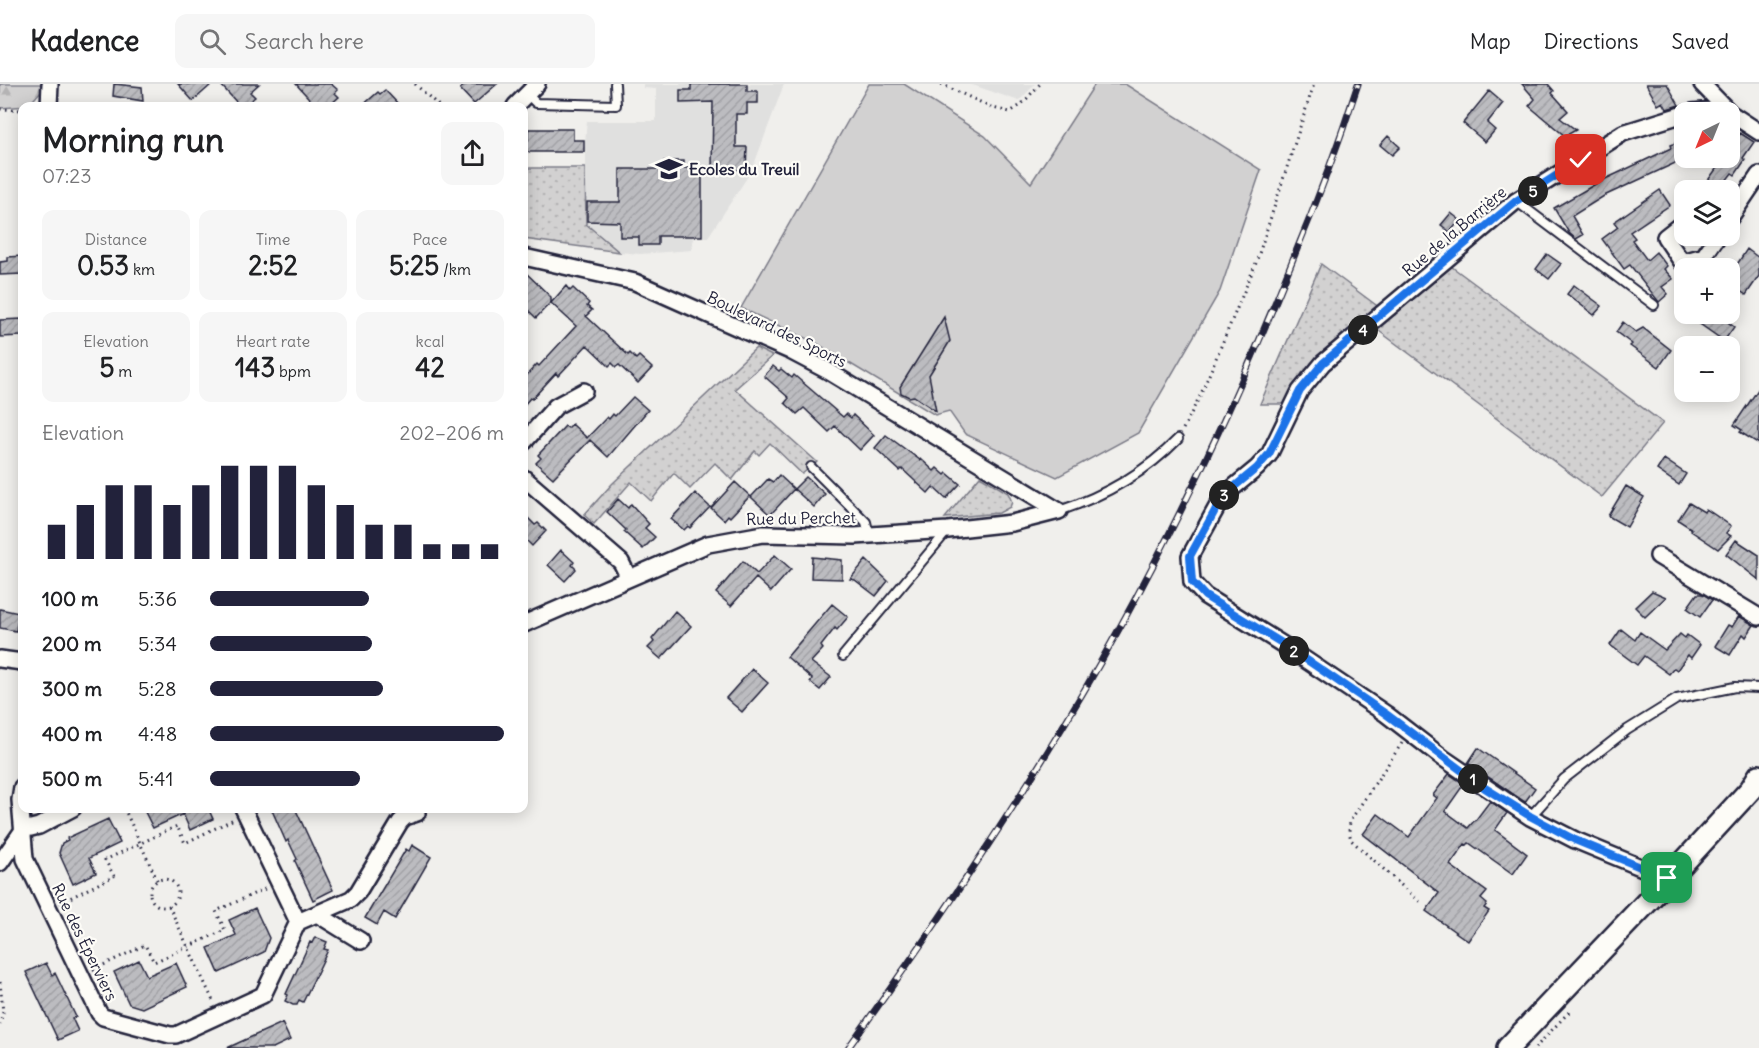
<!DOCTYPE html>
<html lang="en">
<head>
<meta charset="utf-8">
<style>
	:root { --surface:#fff; --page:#f6f6f6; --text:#202124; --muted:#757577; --line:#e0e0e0; --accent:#22223b }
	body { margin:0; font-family:Delius,sans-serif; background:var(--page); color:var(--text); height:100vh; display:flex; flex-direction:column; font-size:22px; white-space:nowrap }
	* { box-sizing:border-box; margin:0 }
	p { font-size:20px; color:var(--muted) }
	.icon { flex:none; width:33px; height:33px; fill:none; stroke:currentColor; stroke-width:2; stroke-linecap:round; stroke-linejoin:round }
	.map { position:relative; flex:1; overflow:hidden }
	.side { position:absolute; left:18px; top:18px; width:510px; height:711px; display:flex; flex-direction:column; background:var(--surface); border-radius:12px; box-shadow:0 3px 15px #0003 }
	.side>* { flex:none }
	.needle { width:39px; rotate:223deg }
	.fabs { position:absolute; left:1674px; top:18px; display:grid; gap:12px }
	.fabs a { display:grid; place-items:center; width:66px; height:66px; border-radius:12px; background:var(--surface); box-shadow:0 3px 15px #0003; font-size:30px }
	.pin { position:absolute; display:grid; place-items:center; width:51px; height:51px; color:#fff; margin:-26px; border-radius:12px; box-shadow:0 3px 9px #0006 }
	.km { position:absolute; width:30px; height:30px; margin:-15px; border-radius:50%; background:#222; color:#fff; font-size:16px; line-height:30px; text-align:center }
	.round { display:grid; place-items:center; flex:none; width:63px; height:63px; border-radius:12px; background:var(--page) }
	.head { display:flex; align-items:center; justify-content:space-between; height:102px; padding:0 24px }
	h1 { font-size:33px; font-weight:700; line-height:45px }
	.figures { display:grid; grid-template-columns:repeat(3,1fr); gap:9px; height:102px; padding:6px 24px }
	.figures div { display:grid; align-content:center; border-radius:12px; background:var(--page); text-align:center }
	.figures b { font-size:26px; font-weight:700 }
	.figures small { font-size:16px; font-weight:400 }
	.figures p { font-size:16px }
	.chart { height:168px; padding:12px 24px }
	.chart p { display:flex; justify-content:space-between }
	.chart svg { width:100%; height:108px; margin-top:6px; stroke:var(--accent); stroke-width:6 }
	ul { padding:0 24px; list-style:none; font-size:20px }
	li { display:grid; grid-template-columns:96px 72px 1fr; align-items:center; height:45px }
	li i { height:15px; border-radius:8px; background:var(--accent) }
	header { display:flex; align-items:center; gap:36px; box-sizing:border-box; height:84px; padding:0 30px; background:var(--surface); border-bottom:2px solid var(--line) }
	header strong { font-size:28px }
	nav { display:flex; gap:33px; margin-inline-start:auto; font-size:21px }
	.search { width:420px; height:54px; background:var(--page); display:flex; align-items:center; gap:15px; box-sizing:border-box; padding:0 21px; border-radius:12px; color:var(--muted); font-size:22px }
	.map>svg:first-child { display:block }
</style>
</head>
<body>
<header>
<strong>Kadence</strong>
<div class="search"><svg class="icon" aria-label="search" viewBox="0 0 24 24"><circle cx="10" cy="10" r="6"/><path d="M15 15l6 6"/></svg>Search here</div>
<nav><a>Map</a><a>Directions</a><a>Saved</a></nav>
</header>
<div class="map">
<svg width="1759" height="964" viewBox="0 0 1759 964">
	<defs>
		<pattern id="grass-dots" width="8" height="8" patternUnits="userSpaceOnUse" patternTransform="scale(1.5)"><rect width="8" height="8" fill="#d2d1d1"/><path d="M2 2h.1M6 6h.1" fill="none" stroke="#b4b3b4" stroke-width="1.8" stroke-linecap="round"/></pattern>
		<pattern id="forest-firs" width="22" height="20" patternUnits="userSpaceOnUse" patternTransform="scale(1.5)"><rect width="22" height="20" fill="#d2d1d1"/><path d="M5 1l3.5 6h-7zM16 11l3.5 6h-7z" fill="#b4b3b4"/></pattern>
		<pattern id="building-hatch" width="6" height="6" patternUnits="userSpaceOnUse" patternTransform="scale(1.5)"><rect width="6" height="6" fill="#bcbcc0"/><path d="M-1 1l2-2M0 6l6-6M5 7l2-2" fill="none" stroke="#a1a1a6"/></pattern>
	</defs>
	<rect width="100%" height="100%" fill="#f0efec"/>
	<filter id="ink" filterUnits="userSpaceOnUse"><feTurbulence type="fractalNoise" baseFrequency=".0167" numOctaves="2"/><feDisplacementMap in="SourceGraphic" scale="12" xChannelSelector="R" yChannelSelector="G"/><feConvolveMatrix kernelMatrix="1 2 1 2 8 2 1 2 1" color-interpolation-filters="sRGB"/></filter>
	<g filter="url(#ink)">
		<!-- built -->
		<path fill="#e0e0df" d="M643 0H784L752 86 708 153H693L692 166 640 170 619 168 586 140V68H584L587 37H656V5L643 4Z
			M970 0H1035L1019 17Z"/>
		<!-- grass -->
		<path fill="url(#grass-dots)" stroke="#7a7a86" stroke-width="1.5" d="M524 84H585L586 140 619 168 524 155Z
			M1321 180 1380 224 1302 289 1287 320H1260Z
			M1448 180 1663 339 1602 413 1375 244Z
			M756 264 772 272 735 305 817 378 802 390 770 359 759 371 755 367 732 396 715 379 690 405 674 389 651 417 631 398 594 440 584 431 612 400Z
			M980 392 1008 409 1012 418 1010 423 999 429 945 434Z"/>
		<!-- forest -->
		<path fill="url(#forest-firs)" stroke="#7a7a86" stroke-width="1.5" d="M0 0H41V7L28 22 0 24Z"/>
		<!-- garden -->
		<path fill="#d2d1d1" stroke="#7a7a86" stroke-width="1.5" d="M869 0H904L985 52 1031 99 1095 0H1125L1261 86 1220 207 1138 349 1057 393 965 350 949 327 935 331 816 259 741 224Z"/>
		<!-- building -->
		<path fill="url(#building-hatch)" stroke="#22223b" stroke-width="1.5" d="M114 0 142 3 143 17 113 12Z
			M178 0H212L193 17Z
			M220 0H259L250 8 255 13 244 22H240Z
			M296 0H331L338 6 335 9 339 13 329 22H316Z
			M466 0H497L474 20 460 5Z
			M691 0H747V7H758V19H747V30H736V63H747L746 86 712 85 713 18 680 19V6H691Z
			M1522 0H1548L1554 7 1552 9 1568 27 1560 34 1576 46 1565 52 1529 22 1535 15Z
			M1646 0H1667L1679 21 1667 25 1663 18 1658 21Z
			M385 6 400 22H362L378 8 380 10Z
			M1489 7 1503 19 1487 39 1495 46 1485 58 1463 39Z
			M528 45H573V56H584V68H524V56H528Z
			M1740 49 1754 58 1743 74 1745 76 1735 91 1732 89 1719 106H1701L1724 74H1730V64Z
			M1388 52 1400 63 1392 71 1380 61Z
			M1684 56V75L1604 112 1572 132 1583 151 1576 155 1569 149 1554 124 1599 98 1671 64 1670 61Z
			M664 77H684V84H702V152H658V161H639V153H620V138L587 137V118H620V85H664Z
			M1660 106 1670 121 1630 148 1635 154 1632 156 1647 176 1656 168 1667 182 1664 185 1673 195 1662 203 1668 210 1659 218 1630 181 1624 185 1602 155 1618 143 1614 138Z
			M1451 129 1460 136 1450 148 1441 141Z
			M1747 165 1759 174V192L1746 211 1730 200V191Z
			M1547 170 1561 180 1549 195 1536 185Z
			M22 172V190L0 191V178L8 177V173Z
			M524 187 551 213V218L536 234 524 222Z
			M1574 201 1602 222 1594 231 1567 210Z
			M566 202 570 207 573 204 589 219 587 222 592 226 586 232 628 271 630 269 636 275 639 272 652 284 638 299 619 281 616 283 612 279 609 282 587 261 558 292 556 289 532 315 530 314 524 321V294L537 280 539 282 576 242 551 219Z
			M1703 230H1726L1723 234 1734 243 1724 257 1697 238Z
			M944 233 950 257 929 291 936 327 914 312 909 313 901 309 900 303Z
			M22 235V252L0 253V236Z
			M1623 238 1636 248 1643 244 1671 266 1659 283 1630 262 1632 260 1616 248Z
			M773 282 779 287 781 285 792 294 794 291 843 333 846 330 851 334 853 331 874 351 860 366 835 342 829 348 804 324 797 330 785 319 789 314 764 292Z
			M1759 304V360L1740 348 1742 346 1734 341Z
			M633 313 648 326 608 373 590 356 553 394 536 379 541 374 538 371 565 342 568 344 572 340 587 354 607 333 609 335 613 330 615 332Z
			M886 351 920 376 921 375 934 387 937 384 945 391 947 389 960 400 946 415 933 403 928 409 902 385 900 387 875 364Z
			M1664 375 1686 390 1679 401 1657 386Z
			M779 391 794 405 770 431 751 413 768 395 773 398Z
			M806 393 825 410 814 423 794 405Z
			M735 398 750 412 730 433 728 431 724 436 711 424Z
			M1626 402 1644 413 1627 443 1608 432Z
			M695 409 710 423 690 444 688 442 684 446 671 435Z
			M618 415 628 424 631 420 649 440 645 444 655 453 643 465 624 448 626 446 607 428Z
			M1689 419 1704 428 1706 425 1731 442 1726 449 1731 452 1718 465 1691 447 1692 445 1678 436Z
			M524 430 535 441 538 439 546 447 532 462 524 454Z
			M1736 456 1759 471V496L1726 470Z
			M561 466 574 478 572 481 576 485 565 497 548 481Z
			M775 471 791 485 771 508 756 494 731 522 716 509 743 477 757 490Z
			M812 473 842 476V495L811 494Z
			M866 476 888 497 876 512 855 496 850 495Z
			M1652 507 1666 513 1645 533 1635 523Z
			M1697 510H1703L1712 516 1700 533 1687 524Z
			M832 520 848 533 837 546 835 544 821 562 823 565 811 578 831 593 820 606 810 598 812 595 787 573Z
			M0 525 19 529 16 547 0 544Z
			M675 527 691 542 661 575 648 564 654 558 652 555Z
			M1739 532 1754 541 1746 553 1743 550 1730 571 1715 562 1728 541 1732 543Z
			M1621 545 1635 556 1640 548 1665 566 1680 550 1685 554 1687 551 1700 561 1691 574 1688 571 1677 586 1674 584 1669 590 1644 572 1637 581 1610 561Z
			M752 585 768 599 742 628 726 614Z
			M1478 664 1535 704 1525 718 1468 679Z
			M1449 690 1464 700 1445 727 1468 744 1474 737H1475L1490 717 1507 729 1495 746 1527 770 1513 790 1469 759 1467 761 1465 760 1450 781 1487 808 1481 815 1487 820 1484 824 1489 827 1468 857 1426 827 1439 809 1363 750 1378 730 1409 753 1437 714 1433 711Z
			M143 724H208L213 735 190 746 183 730 153 744Z
			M271 724H295L333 806 313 816 295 777 297 775 288 756 286 758Z
			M108 735 120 759 89 774 96 789 73 800 59 769 62 759 68 756 67 754Z
			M412 761 431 773 395 835 384 828 377 841 365 834 406 765 409 767Z
			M255 824 269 854 264 868 219 889 208 864 236 851 229 836Z
			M315 853 327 858 324 865 328 866 303 918 299 916 297 921H293L285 917 288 911 286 910 310 858 312 859Z
			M139 876 147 892 176 879 187 903 142 924 129 920 114 888Z
			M46 879 52 891 55 889 76 933 72 934 78 947 58 956 26 888Z
			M282 939 290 956 273 964H227Z"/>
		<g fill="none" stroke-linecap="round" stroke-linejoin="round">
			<!-- lane casing -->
			<g stroke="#22223b" stroke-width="12">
				<path id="lane" d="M527 10 536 19 616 21 615 0
					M1516 117 1654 221
					M811 383 866 438 869 451
					M1059 427C1104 412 1145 389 1178 355
					M843 572 948 446
					M1530 733 1564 695 1627 646 1677 615 1735 603 1759 604"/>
			</g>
			<!-- street casing -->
			<g stroke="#22223b" stroke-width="20">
				<path id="street" d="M1702 0 1729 28
					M49 22 50 0
					M515 22 537 0
					M1692 28 1724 25
					M1730 29 1759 48
					M1730 134 1759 91
					M1684 143 1679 142 1665 153 1682 178 1704 172 1718 152
					M524 173 635 198 790 267 828 287 1059 427
					M524 358 556 322 584 307
					M524 394 621 478 629 494
					M1658 472 1759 533
					M524 540 708 460 763 450 855 452 948 446 1012 439 1059 427
					M0 575 22 578
					M22 703 20 716 25 775 99 929 103 933 170 951H176L263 911 298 838 243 724
					M23 746 39 742 73 724
					M0 779 23 746
					M1667 794 1575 756 1530 733 1443 674 1386 630 1285 562 1205 512 1192 498 1190 472 1223 412 1257 384 1269 371 1300 307 1323 279 1516 117 1623 49 1684 30
					M317 830 361 857
					M298 838 351 815 358 808 400 738 405 733 417 729"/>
			</g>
			<!-- secondary casing -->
			<g stroke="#22223b" stroke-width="26">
				<path id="secondary" d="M1508 964 1649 816 1751 705 1759 692"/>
			</g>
			<!-- path -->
			<path stroke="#22223b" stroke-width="3" stroke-dasharray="1.5 4.5" stroke-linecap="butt" d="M415 0 439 22
				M941 0 993 24 1010 28 1021 21 1040 0
				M0 25 22 26
				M1183 345 1201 310 1256 179 1314 0
				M1402 659 1350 737 1349 747 1351 756 1420 818
				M124 724 158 798
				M150 809a14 14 0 1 1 28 0a14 14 0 1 1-28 0Z
				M60 819 114 792 105 776 177 742 185 759 234 735
				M169 822 214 919
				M93 886 145 861 154 878 225 846 216 827 267 804
				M0 898 3 928 0 940
				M1535 964 1569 928"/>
			<!-- lane -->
			<use href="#lane" stroke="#fdfcf7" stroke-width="8"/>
			<!-- street -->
			<use href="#street" stroke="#fdfcf7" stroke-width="15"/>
			<!-- secondary -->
			<use href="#secondary" stroke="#fdfcf7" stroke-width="21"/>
			<!-- rail casing -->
			<g stroke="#22223b" stroke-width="7">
				<path id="rail" d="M848 964C918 867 985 769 1048 667 1144 511 1225 345 1293 175 1317 118 1339 59 1358 0"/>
			</g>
			<!-- rail -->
			<use href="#rail" stroke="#fdfcf7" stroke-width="4.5" stroke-dasharray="14" stroke-linecap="butt"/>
		</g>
	</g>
	<g fill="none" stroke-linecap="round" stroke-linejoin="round" filter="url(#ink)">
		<!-- route casing -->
		<g stroke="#fff" stroke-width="12">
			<path id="route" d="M1581 76 1516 117 1323 279 1300 307 1269 370 1257 384 1223 412 1190 472 1192 498 1205 512 1285 561 1386 630 1485 704 1530 732 1575 756 1667 794"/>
		</g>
		<!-- route -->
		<use href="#route" stroke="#1a73e8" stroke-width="8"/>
	</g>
	<!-- icons -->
	<defs>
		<g id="school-bare" transform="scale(2.07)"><path d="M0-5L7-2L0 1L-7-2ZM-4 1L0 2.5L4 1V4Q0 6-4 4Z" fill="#22223b" stroke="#fdfcf7" stroke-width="2.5" paint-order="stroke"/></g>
	</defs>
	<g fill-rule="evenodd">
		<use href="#school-bare" x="669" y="85"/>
	</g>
	<g text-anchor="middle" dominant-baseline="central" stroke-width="4.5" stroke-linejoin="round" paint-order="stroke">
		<!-- poi labels -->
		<g font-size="16" font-weight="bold" fill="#22223b" stroke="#fdfcf7" text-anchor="start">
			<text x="689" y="85">Ecoles du Treuil</text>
		</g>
		<!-- street labels -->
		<g font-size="16" fill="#22223b" stroke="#fdfcf7">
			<text transform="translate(1454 147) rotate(-40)">Rue de la Barrière</text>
			<text transform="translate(777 245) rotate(26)">Boulevard des Sports</text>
			<text transform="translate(801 434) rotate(-1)">Rue du Perchet</text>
			<text transform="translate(85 858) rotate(64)">Rue des Éperviers</text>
		</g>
	</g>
</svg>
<div class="fabs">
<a><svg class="needle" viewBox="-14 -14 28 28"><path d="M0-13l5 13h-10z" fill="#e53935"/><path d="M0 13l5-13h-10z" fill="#757577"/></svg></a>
<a><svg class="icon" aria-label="layers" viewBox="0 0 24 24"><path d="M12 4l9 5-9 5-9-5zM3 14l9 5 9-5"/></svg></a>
<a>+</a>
<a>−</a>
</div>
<div class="pin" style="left:1667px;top:794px;background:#1e9e55"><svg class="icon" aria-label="arrive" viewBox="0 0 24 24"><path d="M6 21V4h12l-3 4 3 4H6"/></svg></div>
<div class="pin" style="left:1581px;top:76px;background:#d93025"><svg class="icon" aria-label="check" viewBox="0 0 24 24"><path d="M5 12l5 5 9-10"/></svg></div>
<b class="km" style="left:1473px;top:695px">1</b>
<b class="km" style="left:1294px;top:567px">2</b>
<b class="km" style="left:1224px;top:411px">3</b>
<b class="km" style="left:1363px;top:246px">4</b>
<b class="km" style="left:1533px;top:107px">5</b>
<section class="side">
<div class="head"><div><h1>Morning run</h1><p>07:23</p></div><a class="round"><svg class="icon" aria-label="share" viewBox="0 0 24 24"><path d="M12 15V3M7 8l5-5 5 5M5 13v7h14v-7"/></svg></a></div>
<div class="figures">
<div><p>Distance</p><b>0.53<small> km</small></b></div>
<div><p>Time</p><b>2:52</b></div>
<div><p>Pace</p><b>5:25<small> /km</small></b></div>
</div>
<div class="figures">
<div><p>Elevation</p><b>5<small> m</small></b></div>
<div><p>Heart rate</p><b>143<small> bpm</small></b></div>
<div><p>kcal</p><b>42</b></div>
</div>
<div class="chart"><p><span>Elevation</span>202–206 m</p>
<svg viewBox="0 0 160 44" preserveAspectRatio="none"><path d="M5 44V30M15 44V22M25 44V14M35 44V14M45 44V22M55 44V14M65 44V6M75 44V6M85 44V6M95 44V14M105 44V22M115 44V30M125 44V30M135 44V38M145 44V38M155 44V38"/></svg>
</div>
<ul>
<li><b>100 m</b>5:36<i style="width:54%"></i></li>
<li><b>200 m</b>5:34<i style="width:55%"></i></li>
<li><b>300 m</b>5:28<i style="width:59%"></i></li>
<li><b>400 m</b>4:48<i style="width:100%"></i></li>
<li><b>500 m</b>5:41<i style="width:51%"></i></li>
</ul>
</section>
</div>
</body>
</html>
